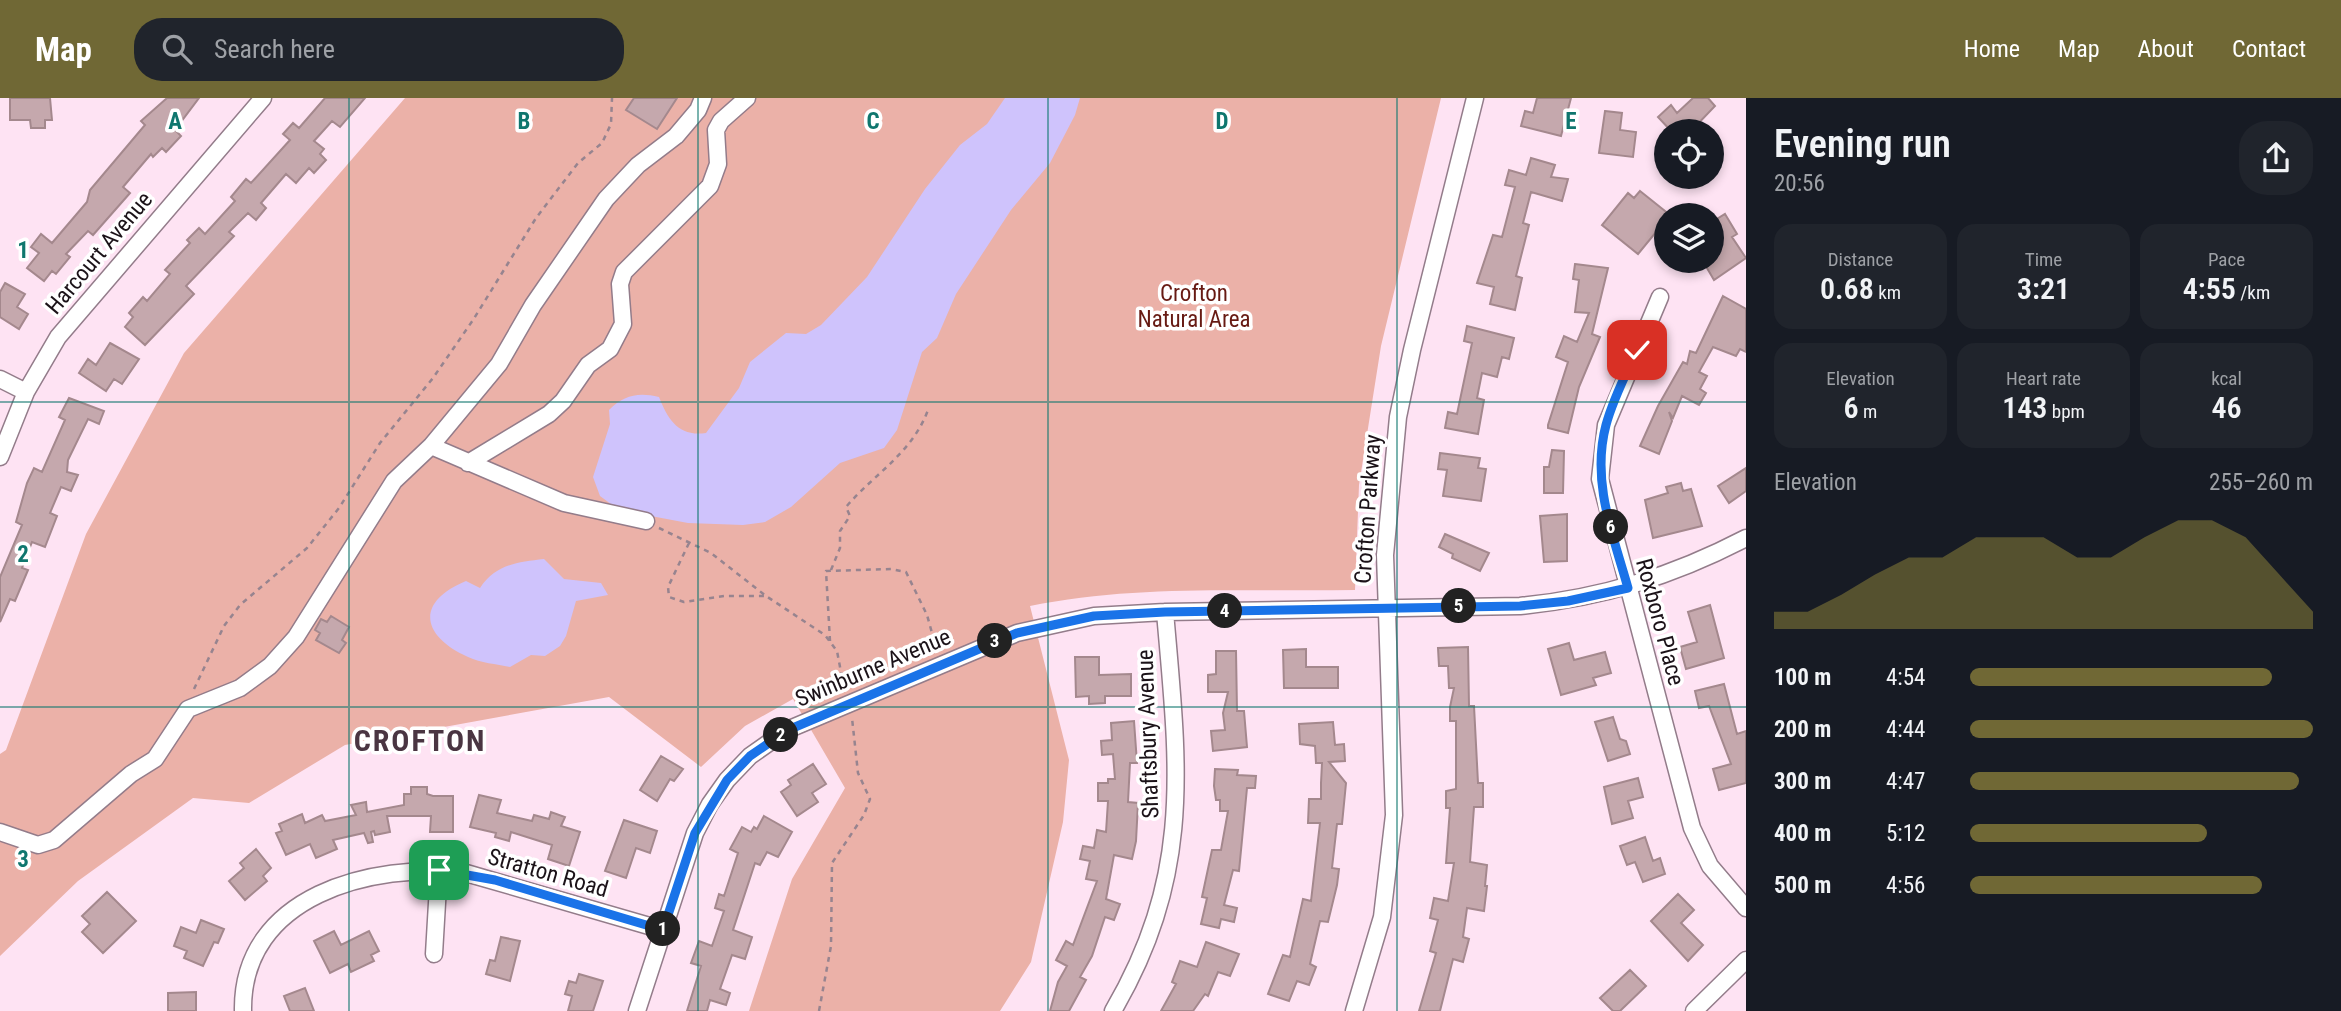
<!DOCTYPE html>
<html lang="en">
<head>
<meta charset="utf-8">
<style>
	:root { --surface:#171b24; --page:#20242c; --text:#f1f3f6; --muted:#9ea1a6; --accent:#706835 }
	body { margin:0; font-family:"Roboto Condensed",sans-serif; background:var(--page); color:var(--text); height:100vh; display:flex; flex-direction:column; font-size:26px; white-space:nowrap }
	* { box-sizing:border-box; margin:0 }
	p { font-size:23px; color:var(--muted) }
	.icon { flex:none; width:38px; height:38px; fill:none; stroke:currentColor; stroke-width:2; stroke-linecap:round; stroke-linejoin:round }
	.map { position:relative; flex:1; overflow:hidden }
	.panel { display:flex; flex-direction:column; background:var(--surface); width:595px }
	.panel>* { flex:none }
	.fabs { position:absolute; left:1654px; top:21px; display:grid; gap:14px }
	.fabs a { display:grid; place-items:center; width:70px; height:70px; border-radius:50%; background:var(--surface); box-shadow:0 4px 10px #0003; font-size:35px }
	.pin { position:absolute; display:grid; place-items:center; width:60px; height:60px; color:#fff; margin:-30px; border-radius:14px; box-shadow:0 4px 10px #0006 }
	.km { position:absolute; width:35px; height:35px; margin:-18px; border-radius:50%; background:#222; color:#fff; font-size:19px; line-height:35px; text-align:center }
	.round { display:grid; place-items:center; flex:none; width:74px; height:74px; border-radius:28px; background:var(--page) }
	.overview { display:flex; align-items:center; justify-content:space-between; height:119px; padding:0 28px }
	h1 { font-size:38px; font-weight:600; line-height:52px }
	.stats { display:grid; grid-template-columns:repeat(3,1fr); gap:10px; height:119px; padding:7px 28px }
	.stats div { display:grid; align-content:center; border-radius:18px; background:var(--page); text-align:center }
	.stats b { font-size:30px; font-weight:600 }
	.stats small { font-size:19px; font-weight:400 }
	.stats p { font-size:19px }
	.chart { height:196px; padding:14px 28px }
	.chart p { display:flex; justify-content:space-between }
	.chart svg { width:100%; height:126px; margin-top:7px; fill:var(--accent); opacity:.7 }
	ul { padding:0 28px; list-style:none; font-size:23px }
	li { display:grid; grid-template-columns:112px 84px 1fr; align-items:center; height:52px }
	li i { height:18px; border-radius:9px; background:var(--accent) }
	header { display:flex; align-items:center; gap:42px; box-sizing:border-box; height:98px; padding:0 35px; background:var(--accent); color:#fff }
	header strong { font-size:33px }
	nav { display:flex; gap:38px; margin-inline-start:auto; font-size:24px }
	.search { width:490px; height:63px; background:var(--page); display:flex; align-items:center; gap:18px; box-sizing:border-box; padding:0 24px; border-radius:28px; color:var(--muted); font-size:26px }
	main { display:flex; flex:1; min-height:0 }
	.map>svg:first-child { display:block }
</style>
</head>
<body>
<header>
<strong>Map</strong>
<div class="search"><svg class="icon" aria-label="search" viewBox="0 0 24 24"><circle cx="10" cy="10" r="6"/><path d="M15 15l6 6"/></svg>Search here</div>
<nav><a>Home</a><a>Map</a><a>About</a><a>Contact</a></nav>
</header>
<main>
<div class="map">
<svg width="1746" height="913" viewBox="0 0 1746 913">
	<rect width="100%" height="100%" fill="#fee3f3"/>
	<!-- green -->
	<path fill="#ebb1a8" d="M405 0H1441L1381 248 1359 387 1355 492C1248 494 1135 486 1030 508L1069 662 1063 724 1031 864 1000 913H749L792 781 845 690 793 601 745 628 701 669 609 599 345 647 249 705 193 700 78 783 0 858V656L6 652 86 436 184 255Z"/>
	<!-- water -->
	<path fill="#cfc3fc" d="M1005 0H1080L1075 17 1050 65 1011 112 956 196 937 240 922 254 897 332 884 350 840 365 791 409 765 424 743 427 688 425 619 412 600 398 593 379 610 326 609 312C624 297 638 294 659 299 668 322 679 339 706 335L739 290 750 264 786 235 806 236 821 227 867 179 925 91 960 47 987 26Z
		M544 461 564 481 601 485 608 497 576 503 566 538 560 548 545 558 531 557 510 569C496 566 481 565 468 559 421 538 415 504 466 483L480 490C495 467 517 464 544 461Z"/>
	<!-- building -->
	<path fill="#c5a8ad" stroke="#a4888d" stroke-width="2" d="M10 0H50L52 22H45V30H31L30 22H10Z
		M167 0H199L175 32 181 38 166 54 162 50 153 59 151 56 123 89 130 95 93 137 88 133 66 156 70 159 56 176 52 173 44 183 27 170 39 155 31 149 41 136 52 145 87 104 90 92 145 27 141 23Z
		M325 0H365L340 29 332 23 314 43 324 51 320 56 326 62 314 75 309 70 296 85 286 76 261 105 266 110 256 122 248 115 229 134 234 138 186 188 194 196 145 247 125 229 133 219 129 215 143 199 147 203 170 176 165 172 190 145 187 142 199 130 205 136 235 103 231 99 246 81 251 85 290 42 283 36 293 25 299 30Z
		M634 0H677L657 31 626 12Z
		M1537 0H1571L1561 38 1521 28 1525 13 1533 15Z
		M1693 0H1708L1715 8 1691 33H1671L1658 19 1671 7 1677 15Z
		M1605 13 1622 15 1620 32 1636 34 1633 59 1599 55Z
		M1531 60 1555 67 1551 79 1568 81 1562 103 1531 94 1523 125 1529 127 1516 178 1522 180 1515 212 1490 206 1494 189 1477 185 1493 137 1502 139 1515 89 1505 87 1509 72 1526 77Z
		M1640 93 1670 117H1666V122L1638 156 1602 127 1628 95 1634 100Z
		M1725 116 1737 136 1732 139 1746 160 1714 182 1704 165 1712 163V124Z
		M1575 166 1608 170 1592 236 1600 239 1579 289 1568 335 1548 330V327L1568 264 1556 259 1564 238 1577 244 1589 215 1575 214 1579 182 1573 181Z
		M5 185 25 196 17 209 28 216 19 231 0 219V194Z
		M1723 198 1746 211V254L1740 251 1736 258 1713 249 1699 274 1707 278 1700 291 1706 295 1699 307 1682 298 1673 320 1669 314 1672 323 1659 356 1640 348 1658 308 1683 264 1687 266 1690 253 1696 255Z
		M1467 228 1514 240 1509 261 1502 259 1497 279 1482 275 1477 300 1484 302 1478 336 1445 330 1448 314 1457 316 1472 245 1464 243Z
		M110 245 139 261 122 286 114 281 106 293 79 275 88 261 96 267Z
		M69 300 104 313 99 326 88 321 68 362 67 374 78 377 71 393 61 389 50 415 57 418 45 449 32 444 22 470 28 472 15 503 10 501 0 524V479L22 427 16 424 27 385 34 370 42 374 65 322 59 319Z
		M1552 352 1564 353 1563 395H1544V369H1549Z
		M1440 355 1480 360 1478 370 1486 371 1481 403 1443 398 1447 372 1438 371Z
		M1746 370V393L1729 405 1718 388Z
		M1681 385 1683 393 1691 391 1702 428 1653 440 1645 402 1668 395 1666 389Z
		M1567 416V463L1544 464 1540 418Z
		M1445 436 1489 455 1480 473 1452 460 1453 456 1439 449Z
		M1710 507 1724 560 1686 571 1680 549 1697 544 1688 514Z
		M331 518 349 529 342 542 346 545 339 555 316 542 320 535 315 532 321 521 327 524Z
		M1569 545 1574 562 1605 554 1611 575 1593 580 1596 587 1561 597 1548 551Z
		M1468 549 1469 608H1474L1478 685H1483V709H1474L1470 764 1487 767 1485 788H1487L1484 813 1467 810 1463 839 1469 841 1463 864 1453 861 1440 913H1419L1436 855 1430 853 1438 822 1430 820 1434 800 1448 803 1454 765H1446L1450 710H1446V693L1456 691V623H1450V609L1454 590H1449L1448 568H1439L1438 550Z
		M1306 551V569H1338V590H1284L1283 552Z
		M1216 553H1236L1237 613H1244L1247 649 1213 653 1211 633 1225 632 1223 615 1228 594H1208V577L1216 576Z
		M1075 559H1099V577L1131 576V598H1105V605L1089 606V598L1076 599Z
		M1724 586 1737 636 1746 633V685L1719 692 1713 671 1731 666 1709 608 1699 610 1695 593Z
		M1613 619 1620 641 1626 643 1630 656 1608 663 1595 624Z
		M1134 623 1137 665H1130L1128 704 1138 705 1136 743 1132 761 1114 757 1106 801 1120 806 1114 822 1105 819 1092 858 1080 879 1086 882 1069 913H1050L1058 884 1067 868 1056 862 1066 843 1073 847 1097 783 1086 781 1090 763 1080 761 1083 748 1094 750 1097 732 1106 734 1108 703H1098V685H1108V681H1115L1113 656 1102 657 1101 643 1112 642 1111 625Z
		M1333 624 1335 647 1344 646 1345 663 1329 664 1346 685 1342 726H1337L1332 770 1339 771 1337 787 1328 824 1320 823 1310 866 1316 869 1309 887 1297 883 1289 903 1268 896 1283 857 1290 859 1303 801 1311 803 1320 725H1308L1309 701H1321V685L1322 665H1316L1315 648 1300 646 1299 626Z
		M661 658 683 671 674 683 670 681 657 703 640 692Z
		M813 666 826 686 812 695 818 704 797 718 781 694 791 687 788 682Z
		M1215 671 1238 672 1237 677 1256 678 1255 690H1247L1239 773 1233 772 1224 807 1237 810 1234 824 1221 821 1219 830 1201 826 1207 800 1202 799 1212 752H1221L1228 713H1220V702H1216L1214 688Z
		M1638 680 1643 699 1628 703 1633 720 1612 726 1604 689Z
		M411 689H427V696L433 698H453V734H430L431 718H387L390 734 375 737 374 733 371 734 373 744 368 745 364 735 333 742 337 751 316 760 310 746 286 757 276 735 282 733 279 726 302 716 305 725 322 717 325 723 356 717 351 707 366 704 367 714 404 707V696H411Z
		M479 697 501 702 497 715 532 723 534 717 549 721 551 714 565 719 561 728 580 734 569 768 548 761 552 747 511 734 509 743 495 739 496 735 470 729Z
		M764 718 792 734 778 759 767 754 760 767 755 765 733 832 752 839 745 861 732 857 720 891 730 895 726 907 710 902 707 913H687L701 868 691 865 699 843 712 848 724 813 715 810 719 796 724 798 738 755 730 751 742 729 751 734 754 729 757 731Z
		M624 722 657 733 650 755 636 750 626 780 605 773Z
		M1645 739 1653 763 1660 760 1665 776 1643 784 1635 764 1627 767 1620 748Z
		M256 751 271 770 263 778 267 783 245 802 229 783 244 770 240 765Z
		M107 794 136 823 103 855 82 834 90 826 82 818Z
		M1678 796 1694 812 1681 825 1703 847 1688 863 1651 823Z
		M201 822 224 831 218 845 214 844 203 868 184 860 187 853 174 848 181 829 196 835Z
		M334 833 341 847 369 833 379 853 371 857 374 863 351 874 348 866 330 875 314 843Z
		M501 839 520 843 510 883 486 876 490 862 495 863Z
		M1206 844 1239 856 1230 878 1218 874 1208 898 1205 896 1193 913H1161L1176 886 1172 884 1180 863 1197 869Z
		M1630 872 1646 888 1620 913H1613L1600 900Z
		M579 876 603 883 593 913H568L572 898 565 896 569 883 576 885Z
		M305 890 314 913H290L284 898Z
		M196 894V913H168V895Z"/>
	<g fill="none" stroke-linecap="round" stroke-linejoin="round">
		<!-- minor casing -->
		<g stroke="#937c8a" stroke-width="19">
			<path id="minor" d="M1660 199 1606 327 1600 381 1692 730 1710 768 1746 810
				M0 281 26 294
				M431 348 564 405 646 423
				M0 359 26 294 58 239 263 0
				M468 365 549 316 563 303 588 267 610 251 623 226 620 186 624 174 710 88 718 66 716 32 721 23 747 0
				M0 734 38 747 54 742 131 676 155 661 188 611 240 590 270 568 296 539 394 383 431 348 499 266 533 207 606 101 638 67 676 38 698 12 703 0
				M434 856 439 771
				M243 913C241 797 373 764 466 775L663 832
				M637 913 695 735 710 706 727 682 750 658 787 632 1017 535 1094 518 1165 514 1520 508C1602 500 1673 478 1746 440
				M1113 913C1194 774 1178 666 1165 514
				M1354 913 1382 819 1394 717 1385 457 1398 319 1412 252 1475 0
				M1694 913 1746 862"/>
		</g>
		<!-- path -->
		<path stroke="#97848f" stroke-width="2.5" stroke-dasharray="5 5" stroke-linecap="butt" d="M659 430 711 455 766 498 825 537 837 553 844 590
			M689 445 668 489 669 499 684 504 724 498H766
			M831 472 840 450V433L850 418 846 409C875 375 914 354 929 309
			M830 543 826 473 891 471 906 474 927 517 937 553
			M194 591 224 528 240 507 307 450 339 410 380 345 433 280 473 222 536 120 578 65 602 45 611 26 612 0
			M819 913 831 848 832 765 864 717 870 701 858 675 852 620"/>
		<!-- minor -->
		<use href="#minor" stroke="#fff" stroke-width="16"/>
	</g>
	<g fill="none" stroke-linecap="round" stroke-linejoin="round">
		<!-- route casing -->
		<g stroke="#fff" stroke-width="14">
			<path id="route" d="M439 772 495 782 663 832 695 735 727 682 750 658 788 632 1017 535 1094 518 1165 514 1520 508 1568 503 1628 490C1613 437 1591 383 1606 327 1613 301 1626 276 1637 252"/>
		</g>
		<!-- route -->
		<use href="#route" stroke="#1a73e8" stroke-width="9"/>
	</g>
	<!-- grid -->
	<path fill="none" stroke="#0f766e" stroke-width="2" stroke-opacity="0.55" d="M349 0V913M698 0V913M1048 0V913M1397 0V913M0 304H1746M0 609H1746"/>
	<g text-anchor="middle" dominant-baseline="central" stroke-width="7" stroke-linejoin="round" paint-order="stroke">
		<!-- street labels -->
		<g font-size="23" fill="#1b1218" stroke="#fff">
			<text transform="translate(99 155) rotate(-50)">Harcourt Avenue</text>
			<text transform="translate(1368 411) rotate(-86)">Crofton Parkway</text>
			<text transform="translate(1660 524) rotate(75)">Roxboro Place</text>
			<text transform="translate(873 570) rotate(-23)">Swinburne Avenue</text>
			<text transform="translate(1148 636) rotate(-92)">Shaftsbury Avenue</text>
			<text transform="translate(548 775) rotate(16)">Stratton Road</text>
		</g>
		<!-- park labels -->
		<g font-size="23" fill="#671a13" stroke="#fff">
			<text x="1194" y="195">Crofton<tspan x="1194" dy="26">Natural Area</tspan></text>
		</g>
		<!-- district labels -->
		<g font-size="30" font-weight="bold" letter-spacing="2" fill="#4a3542" stroke="#fff">
			<text x="420" y="642">CROFTON</text>
		</g>
	</g>
	<g font-size="23" text-anchor="middle" font-weight="bold" fill="#0f766e" stroke="#fff" stroke-width="7" stroke-linejoin="round" paint-order="stroke">
		<text x="175" y="31">A</text>
		<text x="524" y="31">B</text>
		<text x="873" y="31">C</text>
		<text x="1222" y="31">D</text>
		<text x="1571" y="31">E</text>
		<text x="23" y="160">1</text>
		<text x="23" y="464">2</text>
		<text x="23" y="769">3</text>
	</g>
</svg>
<div class="fabs">
<a><svg class="icon" aria-label="locate" viewBox="0 0 24 24"><circle cx="12" cy="12" r="6"/><path d="M12 2v4M12 18v4M2 12h4M18 12h4"/></svg></a>
<a><svg class="icon" aria-label="layers" viewBox="0 0 24 24"><path d="M12 4l9 5-9 5-9-5zM3 14l9 5 9-5"/></svg></a>
</div>
<div class="pin" style="left:439px;top:772px;background:#1e9e55"><svg class="icon" aria-label="arrive" viewBox="0 0 24 24"><path d="M6 21V4h12l-3 4 3 4H6"/></svg></div>
<div class="pin" style="left:1637px;top:252px;background:#d93025"><svg class="icon" aria-label="check" viewBox="0 0 24 24"><path d="M5 12l5 5 9-10"/></svg></div>
<b class="km" style="left:663px;top:831px">1</b>
<b class="km" style="left:781px;top:637px">2</b>
<b class="km" style="left:995px;top:543px">3</b>
<b class="km" style="left:1225px;top:513px">4</b>
<b class="km" style="left:1459px;top:508px">5</b>
<b class="km" style="left:1611px;top:429px">6</b>
</div>
<section class="panel">
<div class="overview"><div><h1>Evening run</h1><p>20:56</p></div><a class="round"><svg class="icon" aria-label="share" viewBox="0 0 24 24"><path d="M12 15V3M7 8l5-5 5 5M5 13v7h14v-7"/></svg></a></div>
<div class="stats">
<div><p>Distance</p><b>0.68<small> km</small></b></div>
<div><p>Time</p><b>3:21</b></div>
<div><p>Pace</p><b>4:55<small> /km</small></b></div>
</div>
<div class="stats">
<div><p>Elevation</p><b>6<small> m</small></b></div>
<div><p>Heart rate</p><b>143<small> bpm</small></b></div>
<div><p>kcal</p><b>46</b></div>
</div>
<div class="chart"><p><span>Elevation</span>255–260 m</p>
<svg viewBox="0 0 160 44" preserveAspectRatio="none"><path d="M0 44V38L10 38L20 32L30 25L40 19L50 19L60 12L70 12L80 12L90 19L100 19L110 12L120 6L130 6L140 12L150 25L160 38V44z"/></svg>
</div>
<ul>
<li><b>100 m</b>4:54<i style="width:88%"></i></li>
<li><b>200 m</b>4:44<i style="width:100%"></i></li>
<li><b>300 m</b>4:47<i style="width:96%"></i></li>
<li><b>400 m</b>5:12<i style="width:69%"></i></li>
<li><b>500 m</b>4:56<i style="width:85%"></i></li>
</ul>
</section>
</main>
</body>
</html>
